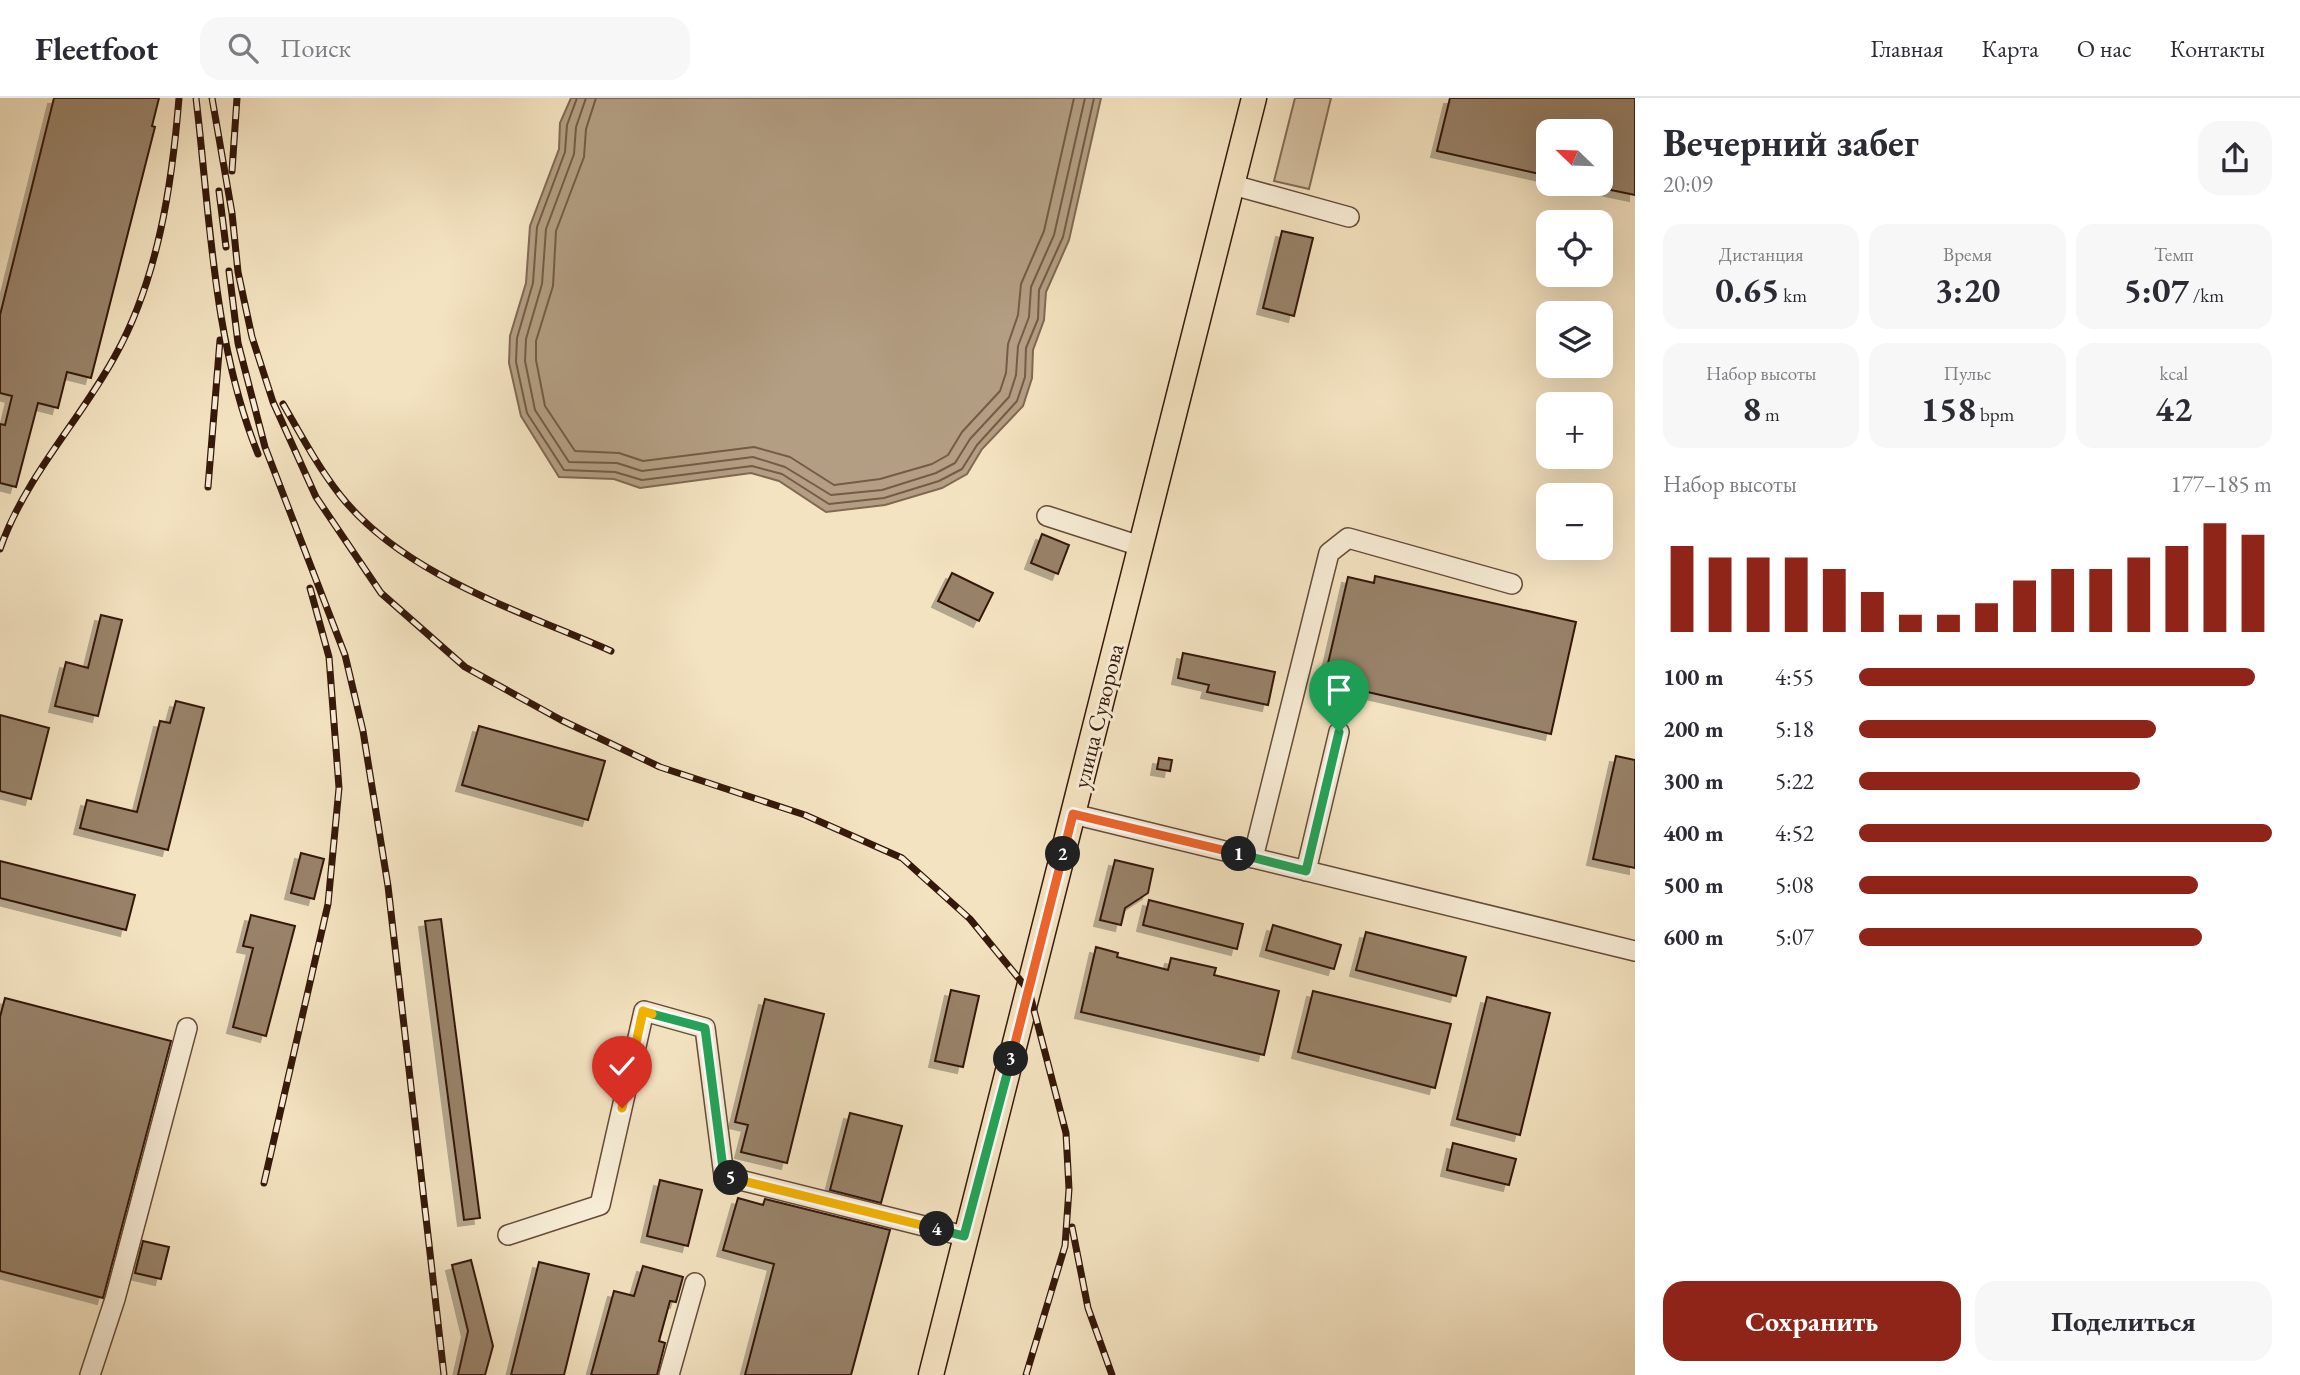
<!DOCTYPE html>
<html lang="ru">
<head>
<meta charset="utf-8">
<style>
	:root { --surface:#fff; --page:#f7f7f7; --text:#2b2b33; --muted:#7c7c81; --line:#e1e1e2; --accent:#8f2418 }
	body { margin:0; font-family:"EB Garamond",serif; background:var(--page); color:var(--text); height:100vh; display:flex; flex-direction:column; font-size:26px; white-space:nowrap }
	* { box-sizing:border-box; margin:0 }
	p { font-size:23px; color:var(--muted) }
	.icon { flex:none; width:38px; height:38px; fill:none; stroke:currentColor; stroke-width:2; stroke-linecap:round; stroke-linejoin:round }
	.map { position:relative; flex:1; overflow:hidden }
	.side { display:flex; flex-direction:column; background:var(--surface); width:665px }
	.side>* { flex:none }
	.needle { width:46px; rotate:293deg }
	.fabs { position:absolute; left:1536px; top:21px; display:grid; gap:14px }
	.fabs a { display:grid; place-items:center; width:77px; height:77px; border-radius:14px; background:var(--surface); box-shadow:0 7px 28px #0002; font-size:35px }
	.pin { position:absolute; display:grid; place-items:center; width:60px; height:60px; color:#fff; margin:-72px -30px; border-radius:50% 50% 50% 0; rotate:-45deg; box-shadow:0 0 7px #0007 }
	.pin .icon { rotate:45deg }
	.km { position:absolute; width:35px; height:35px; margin:-18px; border-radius:50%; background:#222; color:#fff; font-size:19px; line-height:35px; text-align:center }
	.round { display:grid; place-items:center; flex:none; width:74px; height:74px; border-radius:21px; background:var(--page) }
	.overview { display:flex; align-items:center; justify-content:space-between; height:119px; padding:0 28px }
	h1 { font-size:38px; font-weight:700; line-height:52px }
	.metrics { display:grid; grid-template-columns:repeat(3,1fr); gap:10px; height:119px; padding:7px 28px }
	.metrics div { display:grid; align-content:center; border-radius:18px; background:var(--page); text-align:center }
	.metrics b { font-size:35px; font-weight:700 }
	.metrics small { font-size:19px; font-weight:400 }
	.metrics p { font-size:19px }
	.chart { height:196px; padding:14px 28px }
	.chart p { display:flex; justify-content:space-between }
	.chart svg { width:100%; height:126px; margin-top:7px; stroke:var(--accent); stroke-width:6 }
	.cta { display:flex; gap:14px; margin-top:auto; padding:14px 28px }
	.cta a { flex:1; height:80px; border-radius:21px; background:var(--accent); color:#fff; font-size:28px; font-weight:700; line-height:80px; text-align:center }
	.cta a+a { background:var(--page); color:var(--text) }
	ul { padding:0 28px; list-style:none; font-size:23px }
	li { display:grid; grid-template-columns:112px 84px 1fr; align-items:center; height:52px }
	li i { height:18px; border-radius:9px; background:var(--accent) }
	header { display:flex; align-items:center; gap:42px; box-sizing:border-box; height:98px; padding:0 35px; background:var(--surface); border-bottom:2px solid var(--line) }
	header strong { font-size:33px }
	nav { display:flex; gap:38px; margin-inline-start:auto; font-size:24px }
	.search { width:490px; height:63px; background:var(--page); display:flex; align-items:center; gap:18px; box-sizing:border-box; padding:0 24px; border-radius:21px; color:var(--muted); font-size:26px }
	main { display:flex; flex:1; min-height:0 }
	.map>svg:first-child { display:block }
</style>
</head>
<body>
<header>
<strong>Fleetfoot</strong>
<div class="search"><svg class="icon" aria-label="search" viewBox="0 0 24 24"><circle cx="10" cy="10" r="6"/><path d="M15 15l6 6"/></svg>Поиск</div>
<nav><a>Главная</a><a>Карта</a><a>О нас</a><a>Контакты</a></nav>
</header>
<main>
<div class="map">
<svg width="1635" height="1277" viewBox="0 0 1635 1277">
	<defs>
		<filter id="shadow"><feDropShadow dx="-6" dy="6" stdDeviation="0" flood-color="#0004"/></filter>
	</defs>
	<rect width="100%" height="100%" fill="#f4e3c1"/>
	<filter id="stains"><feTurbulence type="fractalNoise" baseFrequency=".00286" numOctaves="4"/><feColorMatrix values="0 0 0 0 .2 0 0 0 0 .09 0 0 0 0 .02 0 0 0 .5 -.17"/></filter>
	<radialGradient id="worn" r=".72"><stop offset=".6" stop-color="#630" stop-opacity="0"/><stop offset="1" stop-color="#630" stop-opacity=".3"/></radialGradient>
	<!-- green -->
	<path fill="#d4c0a2" stroke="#846c56" stroke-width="2" d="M1295 0H1331L1309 91 1274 83Z"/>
	<!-- water -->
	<path fill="#b39e83" stroke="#816853" stroke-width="2" d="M571 0H1101L1069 142 1046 194 1044 222 1033 252 1032 280 1023 308 982 351 967 376 942 390 885 407 826 414 779 383 751 375 640 390 614 381 559 379 521 318 509 265 510 238 526 185 530 128 559 51 560 25Z"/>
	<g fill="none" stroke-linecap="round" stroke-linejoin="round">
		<!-- shore -->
		<path stroke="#745b46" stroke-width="2" d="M577 0 567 27 565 54 537 129 533 185 517 240 516 264 527 315 564 372 615 374 642 382 752 368 782 376 829 406 884 400 939 383 962 371 977 347 1017 303 1025 279 1026 250 1038 221 1039 192 1063 139 1094 0
			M586 0 576 29 574 56 546 131 542 186 526 241 525 263 535 312 569 364 617 365 642 373 753 359 785 369 831 397 882 392 936 375 955 365 970 341 1009 299 1016 277 1018 248 1029 219 1031 189 1054 137 1085 0
			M596 0 586 31 584 59 556 133 553 188 536 243V262L545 308 575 353 619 355 643 363 754 349 790 359 834 387 880 381 932 366 948 357 962 334 1000 293 1006 275 1008 246 1018 217 1021 186 1044 133 1074 0"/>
	</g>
	<!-- building -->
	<path fill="#988269" stroke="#35180a" stroke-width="2" filter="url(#shadow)" d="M54 0H159L152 28 155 29 91 280 67 274 58 310 38 305 16 389 0 385V326L5 327 12 298 0 295V217Z
		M1450 0H1635V97L1601 90V33H1549V78L1437 53Z
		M1282 133 1313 140 1294 218 1263 210Z
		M1042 436 1069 447 1058 476 1031 465Z
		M952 475 993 495 979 523 938 503Z
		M1375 478 1576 524 1551 636 1350 590 1352 580 1326 574 1348 479 1374 485Z
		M101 517 122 522 98 618 55 608 66 564 88 570Z
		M1183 555 1275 574 1268 607 1207 594 1209 587 1178 580Z
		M176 603 204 610 168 752 80 730 87 702 137 714 160 623 170 625Z
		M0 617 49 630 31 701 0 693Z
		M479 628 605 663 588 722 462 687Z
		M1616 658 1635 662V770L1593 761Z
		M1159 660 1172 662 1170 673 1157 671Z
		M301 755 324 761 314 801 291 795Z
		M1115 762 1153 771 1148 795 1125 810 1121 827 1100 822Z
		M0 763 135 797 126 832 0 800Z
		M1149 802 1243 826 1237 851 1143 827Z
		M251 817 295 828 266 938 233 929 253 850 243 848Z
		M441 821 480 1120 464 1122 425 823Z
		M1273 827 1341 847 1334 871 1266 852Z
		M1366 834 1466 859 1456 898 1356 872Z
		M1096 849 1118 855 1117 859 1168 872 1171 860 1216 870 1214 877 1279 893 1264 957 1081 914Z
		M951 892 979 898 963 969 935 963Z
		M1313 893 1451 926 1435 990 1298 954Z
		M1487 899 1550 915 1520 1037 1457 1021Z
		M5 900 171 943 103 1200 0 1173V919Z
		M765 901 824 916 787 1065 741 1054 748 1027 735 1024Z
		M850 1015 902 1028 881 1105 830 1092Z
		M1453 1045 1516 1061 1509 1087 1447 1072Z
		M660 1082 702 1092 688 1148 647 1138Z
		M738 1100 763 1107 765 1101 890 1132 851 1277H745L774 1166 723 1152Z
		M143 1143 169 1149 161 1181 135 1175Z
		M471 1162 493 1248 485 1277H458L468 1233 452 1167Z
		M539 1164 589 1176 564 1277H511Z
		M643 1168 683 1179 676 1204 670 1203 659 1243 665 1245 657 1277H591L614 1193 634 1198Z"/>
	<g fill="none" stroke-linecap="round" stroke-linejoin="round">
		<!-- minor casing -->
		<g stroke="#654b38" stroke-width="22">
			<path id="minor" d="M1233 87 1349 119
				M1047 418 1140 448
				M1073 716 1635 853
				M1253 760 1329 455 1348 440 1512 486
				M1306 773 1339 634
				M508 1137 600 1107 644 913 705 930 724 1078 964 1138
				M90 1277 115 1201 187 930
				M669 1277 695 1185"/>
		</g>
		<!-- major casing -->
		<g stroke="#35180a" stroke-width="27">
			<path id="major" d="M931 1277 1254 0"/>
		</g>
		<!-- minor -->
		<use href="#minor" stroke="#f8edd7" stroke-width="19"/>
		<!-- major -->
		<use href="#major" stroke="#f4e3c1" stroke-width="24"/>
		<!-- rail casing -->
		<g stroke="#35180a" stroke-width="7">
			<path id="rail" d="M196 0C210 117 213 245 258 356
				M212 0 232 115 238 174 252 239 273 304 316 399 381 495 465 569 561 622 660 669 805 717 902 760 970 821 1029 893 1066 1035 1069 1091 1065 1148 1026 1277
				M232 73 237 0
				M219 93 226 149
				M229 173 238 245 265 349 345 557 363 633 388 788 444 1277
				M283 306C301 337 318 369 340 397 403 477 520 513 611 553
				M208 389 220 242
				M0 451C25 379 79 324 115 258 158 181 172 87 179 0
				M264 1085 328 806 339 690 329 559 310 490
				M1072 1129 1088 1210 1112 1277"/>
		</g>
		<!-- rail -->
		<use href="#rail" stroke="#f8edd7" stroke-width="4.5" stroke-dasharray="13" stroke-linecap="butt"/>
	</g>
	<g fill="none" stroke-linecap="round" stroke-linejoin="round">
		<!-- split-1 casing -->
		<g stroke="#fff" stroke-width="14">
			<path id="split-1" d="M1239 756 1306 773 1339 634"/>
		</g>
		<!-- split-2 casing -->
		<g stroke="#fff" stroke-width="14">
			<path id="split-2" d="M1063 756 1073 716 1239 756"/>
		</g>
		<!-- split-3 casing -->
		<g stroke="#fff" stroke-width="14">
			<path id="split-3" d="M1011 961 1063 756"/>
		</g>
		<!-- split-4 casing -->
		<g stroke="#fff" stroke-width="14">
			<path id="split-4" d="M937 1131 964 1138 1011 961"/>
		</g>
		<!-- split-5 casing -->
		<g stroke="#fff" stroke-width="14">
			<path id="split-5" d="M731 1080 937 1131"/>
		</g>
		<!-- split-6 casing -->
		<g stroke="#fff" stroke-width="14">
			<path id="split-6" d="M652 916 705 930 724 1078 731 1080"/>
		</g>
		<!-- split-7 casing -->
		<g stroke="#fff" stroke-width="14">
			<path id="split-7" d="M622 1010 643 913 652 916"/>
		</g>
		<!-- split-1 -->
		<use href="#split-1" stroke="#22a559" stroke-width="9"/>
		<!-- split-2 -->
		<use href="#split-2" stroke="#f0652b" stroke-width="9"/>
		<!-- split-3 -->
		<use href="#split-3" stroke="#f0652b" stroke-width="9"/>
		<!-- split-4 -->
		<use href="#split-4" stroke="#22a559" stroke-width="9"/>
		<!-- split-5 -->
		<use href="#split-5" stroke="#f5b400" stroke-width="9"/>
		<!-- split-6 -->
		<use href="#split-6" stroke="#22a559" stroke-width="9"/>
		<!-- split-7 -->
		<use href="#split-7" stroke="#f5b400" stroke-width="9"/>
	</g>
	<g text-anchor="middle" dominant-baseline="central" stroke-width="6" stroke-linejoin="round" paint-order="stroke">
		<!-- street labels -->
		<g font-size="23" fill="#35180a" stroke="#f8edd7">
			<text transform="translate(1098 618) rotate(-76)">улица Суворова</text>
		</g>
	</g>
	<rect width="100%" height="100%" filter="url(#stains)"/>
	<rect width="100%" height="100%" fill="url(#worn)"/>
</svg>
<div class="fabs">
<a><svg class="needle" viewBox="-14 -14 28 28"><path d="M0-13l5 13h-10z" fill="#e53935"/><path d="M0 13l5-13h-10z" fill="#7c7c81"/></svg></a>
<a><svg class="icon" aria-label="locate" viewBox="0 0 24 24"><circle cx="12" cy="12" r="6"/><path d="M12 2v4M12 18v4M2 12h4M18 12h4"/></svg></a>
<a><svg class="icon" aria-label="layers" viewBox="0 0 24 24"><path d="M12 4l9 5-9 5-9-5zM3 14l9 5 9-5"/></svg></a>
<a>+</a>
<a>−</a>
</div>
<div class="pin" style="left:1339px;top:634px;background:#1e9e55"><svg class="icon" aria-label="arrive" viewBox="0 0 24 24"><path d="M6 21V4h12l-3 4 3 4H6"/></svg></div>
<div class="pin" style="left:622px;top:1010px;background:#d93025"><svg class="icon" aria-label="check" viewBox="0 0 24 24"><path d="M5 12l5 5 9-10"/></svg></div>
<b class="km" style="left:1239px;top:756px">1</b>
<b class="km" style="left:1063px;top:756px">2</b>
<b class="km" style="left:1011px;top:961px">3</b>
<b class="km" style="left:937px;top:1131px">4</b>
<b class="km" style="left:731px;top:1080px">5</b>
</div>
<section class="side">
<div class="overview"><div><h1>Вечерний забег</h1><p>20:09</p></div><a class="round"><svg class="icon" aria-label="share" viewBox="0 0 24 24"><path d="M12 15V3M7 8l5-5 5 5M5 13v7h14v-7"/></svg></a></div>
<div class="metrics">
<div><p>Дистанция</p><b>0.65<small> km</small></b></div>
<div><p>Время</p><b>3:20</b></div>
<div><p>Темп</p><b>5:07<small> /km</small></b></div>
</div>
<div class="metrics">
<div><p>Набор высоты</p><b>8<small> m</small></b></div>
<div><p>Пульс</p><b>158<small> bpm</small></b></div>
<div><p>kcal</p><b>42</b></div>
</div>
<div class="chart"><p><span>Набор высоты</span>177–185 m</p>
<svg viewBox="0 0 160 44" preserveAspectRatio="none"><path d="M5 44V14M15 44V18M25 44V18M35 44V18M45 44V22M55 44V30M65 44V38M75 44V38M85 44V34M95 44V26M105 44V22M115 44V22M125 44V18M135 44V14M145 44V6M155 44V10"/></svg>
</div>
<ul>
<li><b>100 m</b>4:55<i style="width:96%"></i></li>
<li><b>200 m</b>5:18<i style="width:72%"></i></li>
<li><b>300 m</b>5:22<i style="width:68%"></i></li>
<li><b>400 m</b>4:52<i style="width:100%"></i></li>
<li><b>500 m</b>5:08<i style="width:82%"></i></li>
<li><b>600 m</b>5:07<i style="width:83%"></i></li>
</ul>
<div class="cta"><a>Сохранить</a><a>Поделиться</a></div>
</section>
</main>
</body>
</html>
